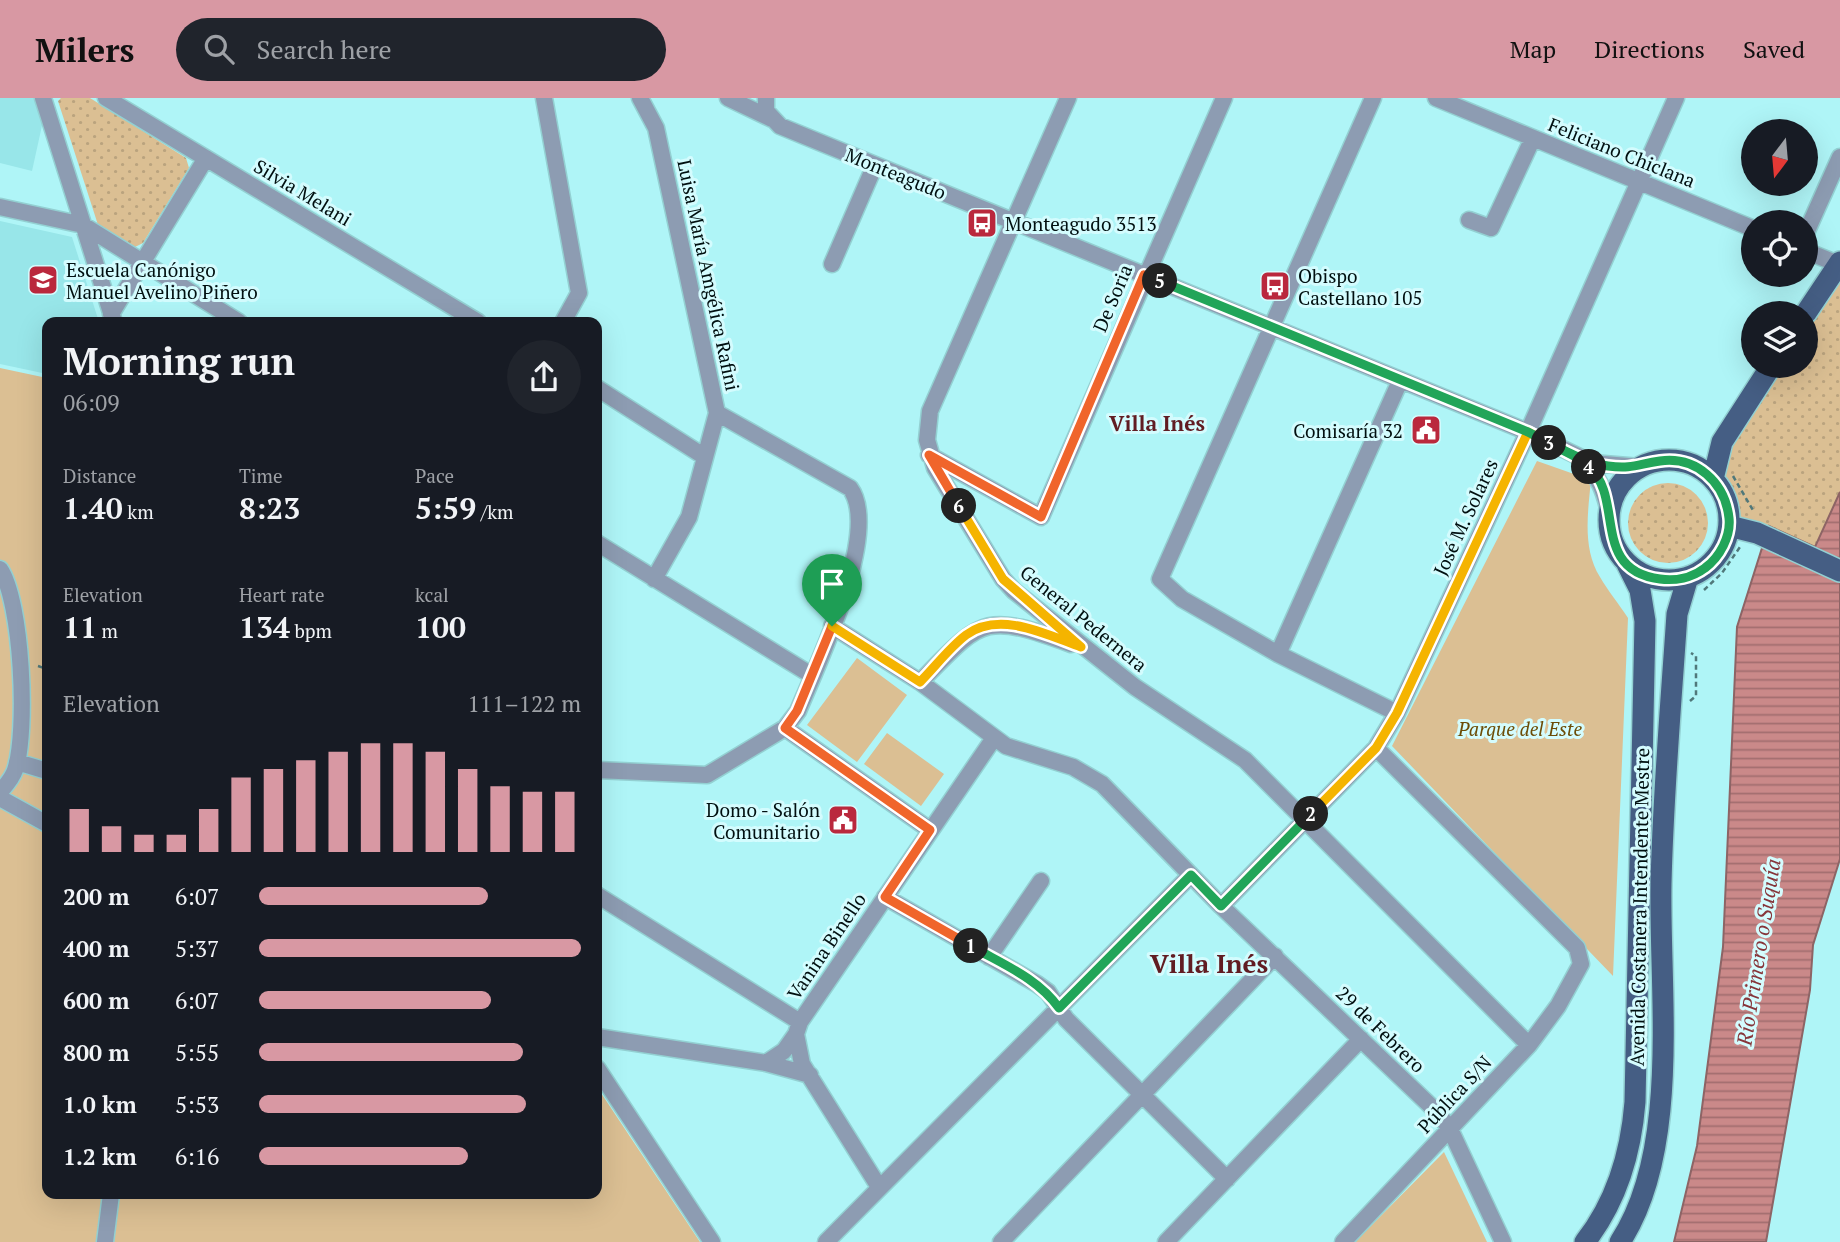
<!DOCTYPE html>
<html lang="en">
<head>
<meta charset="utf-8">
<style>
	:root { --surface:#171b24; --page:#20242c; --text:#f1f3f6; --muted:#9ea1a6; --accent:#d898a3 }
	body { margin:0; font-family:"PT Serif",serif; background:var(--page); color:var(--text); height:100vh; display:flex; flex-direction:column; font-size:26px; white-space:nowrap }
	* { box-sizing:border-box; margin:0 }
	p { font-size:23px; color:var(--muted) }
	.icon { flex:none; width:38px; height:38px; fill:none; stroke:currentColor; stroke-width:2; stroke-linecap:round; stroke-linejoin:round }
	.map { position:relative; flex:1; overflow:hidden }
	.drawer { position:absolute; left:42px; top:219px; width:560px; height:882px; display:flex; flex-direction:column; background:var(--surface); border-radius:14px; box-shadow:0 7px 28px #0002 }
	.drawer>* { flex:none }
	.needle { width:46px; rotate:196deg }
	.controls { position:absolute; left:1741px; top:21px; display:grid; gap:14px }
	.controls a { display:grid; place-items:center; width:77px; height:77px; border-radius:50%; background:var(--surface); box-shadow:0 7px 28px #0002; font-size:35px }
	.pin { position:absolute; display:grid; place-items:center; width:60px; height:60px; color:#fff; margin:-72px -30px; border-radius:50% 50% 50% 0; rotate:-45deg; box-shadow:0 0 7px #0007 }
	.pin .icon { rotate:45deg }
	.km { position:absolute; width:35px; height:35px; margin:-18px; border-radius:50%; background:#222; color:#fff; font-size:19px; line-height:35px; text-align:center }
	.round { display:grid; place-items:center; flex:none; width:74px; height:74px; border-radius:37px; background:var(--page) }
	.summary { display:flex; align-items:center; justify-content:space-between; height:119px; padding:0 21px }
	h1 { font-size:38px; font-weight:700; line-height:52px }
	.stats { display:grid; grid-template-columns:repeat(3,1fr); gap:10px; height:119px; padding:7px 21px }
	.stats div { display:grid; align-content:center }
	.stats b { font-size:30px; font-weight:700 }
	.stats small { font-size:19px; font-weight:400 }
	.stats p { font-size:19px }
	.chart { height:196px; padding:14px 21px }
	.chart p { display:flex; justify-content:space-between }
	.chart svg { width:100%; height:126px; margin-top:7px; stroke:var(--accent); stroke-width:6 }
	ul { padding:0 21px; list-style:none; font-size:23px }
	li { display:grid; grid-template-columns:112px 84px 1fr; align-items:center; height:52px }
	li i { height:18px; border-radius:9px; background:var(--accent) }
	header { display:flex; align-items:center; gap:42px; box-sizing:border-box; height:98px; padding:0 35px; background:var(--accent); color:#111 }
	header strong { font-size:33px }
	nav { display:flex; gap:38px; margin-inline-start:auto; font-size:24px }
	.search { width:490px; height:63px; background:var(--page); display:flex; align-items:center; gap:18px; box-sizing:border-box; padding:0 24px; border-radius:38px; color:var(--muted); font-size:26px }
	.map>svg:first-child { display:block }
</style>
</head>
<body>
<header>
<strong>Milers</strong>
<div class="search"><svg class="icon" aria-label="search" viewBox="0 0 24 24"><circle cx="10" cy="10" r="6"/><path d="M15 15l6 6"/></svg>Search here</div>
<nav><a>Map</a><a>Directions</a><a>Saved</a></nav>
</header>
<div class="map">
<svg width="1840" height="1144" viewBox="0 0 1840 1144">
	<defs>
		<pattern id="grass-dots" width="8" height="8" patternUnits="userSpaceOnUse" patternTransform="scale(1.75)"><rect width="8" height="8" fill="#dbbf93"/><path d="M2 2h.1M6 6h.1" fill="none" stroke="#baa37e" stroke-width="1.8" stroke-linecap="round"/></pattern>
		<pattern id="water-rules" width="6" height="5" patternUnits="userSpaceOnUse" patternTransform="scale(1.75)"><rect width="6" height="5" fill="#ca8989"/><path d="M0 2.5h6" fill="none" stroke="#a26e6f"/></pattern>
	</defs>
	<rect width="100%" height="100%" fill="#aff5f7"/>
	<!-- built -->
	<path fill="#98e6e9" d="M0 0H35L43 23 32 73 0 65Z
		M0 123 72 139 99 224H47V276L0 266Z"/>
	<!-- grass -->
	<path fill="url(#grass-dots)" d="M61 0H90L186 60 189 70 143 145 133 150 99 130 58 3Z
		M1840 164V394L1815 449 1840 460 1729 428 1724 398 1713 381 1771 268H1806V215Z
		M1628 425a40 40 0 1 1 80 0a40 40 0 1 1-80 0Z"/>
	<!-- park -->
	<path fill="#dbbf93" d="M0 270 47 280V1096H597V989L700 1144H0Z
		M1537 363 1591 382C1588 414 1582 450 1600 479 1608 493 1619 506 1628 520L1613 878 1392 648Z
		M857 560 907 597 857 664 807 627Z
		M887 635 944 676 921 708 864 666Z
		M1444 1054 1487 1144H1355Z"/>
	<!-- water -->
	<path fill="url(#water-rules)" stroke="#8d6465" stroke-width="2" d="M1840 394V761L1813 847 1810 892 1766 1144H1674L1697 1048 1723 849 1737 529 1769 428 1815 449Z"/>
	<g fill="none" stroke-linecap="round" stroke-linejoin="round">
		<!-- minor casing -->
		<g stroke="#93d0d2" stroke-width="19">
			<path id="minor" d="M43 0 114 224
				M106 0 478 224
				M544 0 579 195 563 224
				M640 0 656 30 717 315 689 419 654 481
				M728 0 772 21
				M766 0V13L780 28 1528 334 1592 365 1640 369
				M1068 0 930 313 927 342 935 370 1003 481 1014 493 1135 589 1245 662 1529 947
				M1373 0 1160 481 1182 501 1278 556 1397 615
				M1436 0 1754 131
				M0 109 83 127 239 224
				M1469 122 1491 130 1533 40
				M1806 135 1840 59
				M1806 153 1838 166
				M832 166 875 67
				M111 216 206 60
				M597 290 705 359
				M929 357 1041 419 1224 0
				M1582 364C1599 378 1604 392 1609 414
				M597 445 813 578
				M0 471C22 503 28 634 15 672 12 681 6 687 0 694
				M832 528 920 584 1006 648 1073 669 1102 686 1221 808 1437 1014 1450 1031 1503 1144
				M1278 556 1400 283
				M920 584C983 520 983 514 1071 546
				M785 630 930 732
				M17 664 47 673
				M597 672 707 677 785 630 798 613C817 567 882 433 850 390L717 315
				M0 700 47 726
				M597 797 800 924
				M885 799 1037 886 1048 894 1066 921 1227 1081
				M1221 808 1376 650 1397 615 1528 334 1676 0
				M989 859 1041 783
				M597 939 766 965 810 977
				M766 965 784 953 796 936
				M597 970 712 1144
				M879 1089 802 966 796 936 800 924 994 640
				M105 1144 111 1096
				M826 1144 1191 777
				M1001 1144 1275 858
				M1166 1144 1361 941
				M1343 1144 1529 947 1558 908 1581 866 1577 850 1376 650"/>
		</g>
		<!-- major casing -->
		<g stroke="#93d0d2" stroke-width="24">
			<path id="major" d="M1806 215 1840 164
				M1609 422a60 60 0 1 1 120 0a60 60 0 1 1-120 0Z
				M1713 381 1722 344 1771 268
				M1729 428 1757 435 1840 473
				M1585 1144C1617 1103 1631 1055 1635 1004L1645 523 1640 492 1627 466
				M1620 1144C1681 1051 1659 894 1661 786 1663 696 1671 606 1677 516L1688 479"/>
		</g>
		<!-- path -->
		<path stroke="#50787a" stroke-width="2.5" stroke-dasharray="5 3.5" stroke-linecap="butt" d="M1806 240 1812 231
			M1733 378 1754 414
			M1704 492 1722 475 1740 449
			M38 568 47 571
			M1690 603 1696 598V558L1691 555"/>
		<!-- minor -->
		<use href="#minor" stroke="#8d9cb2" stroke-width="16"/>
		<!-- major -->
		<use href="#major" stroke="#455e84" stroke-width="21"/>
	</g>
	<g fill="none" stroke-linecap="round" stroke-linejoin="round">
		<!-- split-1 casing -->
		<g stroke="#fff" stroke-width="14">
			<path id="split-1" d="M832 528 797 613 785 630 930 732 885 799 971 848"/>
		</g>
		<!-- split-2 casing -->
		<g stroke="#fff" stroke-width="14">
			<path id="split-2" d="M971 848C1002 866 1038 880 1059 910L1191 777 1221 808 1311 716"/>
		</g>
		<!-- split-3 casing -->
		<g stroke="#fff" stroke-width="14">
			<path id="split-3" d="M1311 716 1376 650 1397 615 1528 334 1549 345"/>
		</g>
		<!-- split-4 casing -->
		<g stroke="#fff" stroke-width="14">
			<path id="split-4" d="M1549 345C1568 354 1586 365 1608 368 1633 371 1638 366 1660 363 1696 358 1725 384 1729 420 1731 438 1720 459 1705 470 1692 480 1675 483 1660 481 1590 472 1625 400 1589 369"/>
		</g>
		<!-- split-5 casing -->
		<g stroke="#fff" stroke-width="14">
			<path id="split-5" d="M1160 183 1528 334 1574 358 1589 369"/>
		</g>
		<!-- split-6 casing -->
		<g stroke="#fff" stroke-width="14">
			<path id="split-6" d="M959 408 929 357 1041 419 1144 177 1160 183"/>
		</g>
		<!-- split-7 casing -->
		<g stroke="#fff" stroke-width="14">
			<path id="split-7" d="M832 528 920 584C935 569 949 550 966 537 1000 512 1047 537 1081 549L1003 481 959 408"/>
		</g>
		<!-- split-1 -->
		<use href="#split-1" stroke="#f0652b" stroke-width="9"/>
		<!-- split-2 -->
		<use href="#split-2" stroke="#22a559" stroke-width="9"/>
		<!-- split-3 -->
		<use href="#split-3" stroke="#f5b400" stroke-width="9"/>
		<!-- split-4 -->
		<use href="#split-4" stroke="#22a559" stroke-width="9"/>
		<!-- split-5 -->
		<use href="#split-5" stroke="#22a559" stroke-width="9"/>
		<!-- split-6 -->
		<use href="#split-6" stroke="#f0652b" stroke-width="9"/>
		<!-- split-7 -->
		<use href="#split-7" stroke="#f5b400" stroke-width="9"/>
	</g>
	<!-- icons -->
	<defs>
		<g id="bus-square" transform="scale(1.575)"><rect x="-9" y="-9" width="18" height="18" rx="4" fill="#ba283d" stroke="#d4fcfe"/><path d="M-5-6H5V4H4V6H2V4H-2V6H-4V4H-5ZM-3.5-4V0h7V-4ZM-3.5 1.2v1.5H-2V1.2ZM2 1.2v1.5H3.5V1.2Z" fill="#fff"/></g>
		<g id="school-square" transform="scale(1.575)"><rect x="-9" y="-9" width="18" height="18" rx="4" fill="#ba283d" stroke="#d4fcfe"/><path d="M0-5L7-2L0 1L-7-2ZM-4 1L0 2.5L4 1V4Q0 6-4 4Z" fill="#fff"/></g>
		<g id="civic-square" transform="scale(1.575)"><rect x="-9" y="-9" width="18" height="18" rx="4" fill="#ba283d" stroke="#d4fcfe"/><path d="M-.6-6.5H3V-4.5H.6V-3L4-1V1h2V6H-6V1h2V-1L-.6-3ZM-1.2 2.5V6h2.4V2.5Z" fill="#fff"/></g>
	</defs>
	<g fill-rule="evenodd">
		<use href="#bus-square" x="982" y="125"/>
		<use href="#school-square" x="43" y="182"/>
		<use href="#bus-square" x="1275" y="188"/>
		<use href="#civic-square" x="1426" y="332"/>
		<use href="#civic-square" x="843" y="722"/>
	</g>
	<g text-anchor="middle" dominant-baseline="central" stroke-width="6" stroke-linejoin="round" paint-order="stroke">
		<!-- street labels -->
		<g font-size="19" fill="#000f10" stroke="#d4fcfe">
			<text transform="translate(1622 54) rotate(22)">Feliciano Chiclana</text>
			<text transform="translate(896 75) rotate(22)">Monteagudo</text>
			<text transform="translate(303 94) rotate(31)">Silvia Melani</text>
			<text transform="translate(709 177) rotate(78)">Luisa María Amgélica Rafini</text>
			<text transform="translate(1112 200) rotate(-67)">De Soria</text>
			<text transform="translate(1465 419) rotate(-65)">José M. Solares</text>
			<text transform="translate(1084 520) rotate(39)">General Pedernera</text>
			<text transform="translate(1639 809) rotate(-89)">Avenida Costanera Intendente Mestre</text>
			<text transform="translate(826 848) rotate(-56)">Vanina Binello</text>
			<text transform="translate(1381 931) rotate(44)">29 de Febrero</text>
			<text transform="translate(1454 996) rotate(-47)">Pública S/N</text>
		</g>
		<!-- poi labels -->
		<g font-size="19" fill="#000f10" stroke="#d4fcfe" text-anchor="start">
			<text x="1005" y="125">Monteagudo 3513</text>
			<text x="66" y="171">Escuela Canónigo<tspan x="66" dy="22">Manuel Avelino Piñero</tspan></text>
			<text x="1298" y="177">Obispo<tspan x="1298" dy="22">Castellano 105</tspan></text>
			<text x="1403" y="332" text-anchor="end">Comisaría 32</text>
			<text x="820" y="711" text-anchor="end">Domo - Salón<tspan x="820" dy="22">Comunitario</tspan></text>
		</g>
		<!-- park labels -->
		<g font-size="19" font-style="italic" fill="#6c4c06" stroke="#d4fcfe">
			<text x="1520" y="630">Parque del Este</text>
		</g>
		<!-- neighbourhood labels -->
		<g font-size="21" font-weight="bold" fill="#611c22" stroke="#d4fcfe">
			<text x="1157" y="325">Villa Inés</text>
		</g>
		<!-- water labels -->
		<g font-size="21" font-style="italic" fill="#86353a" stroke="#d4fcfe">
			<text transform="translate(1758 854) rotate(-81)">Río Primero o Suquía</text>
		</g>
		<!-- district labels -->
		<g font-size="26" font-weight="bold" fill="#611c22" stroke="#d4fcfe">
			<text x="1209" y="865">Villa Inés</text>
		</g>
	</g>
</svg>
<div class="controls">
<a><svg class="needle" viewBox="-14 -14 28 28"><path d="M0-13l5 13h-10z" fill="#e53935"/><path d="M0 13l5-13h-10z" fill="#9ea1a6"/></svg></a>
<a><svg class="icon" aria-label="locate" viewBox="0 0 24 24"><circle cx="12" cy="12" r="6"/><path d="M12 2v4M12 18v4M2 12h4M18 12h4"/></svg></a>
<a><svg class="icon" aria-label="layers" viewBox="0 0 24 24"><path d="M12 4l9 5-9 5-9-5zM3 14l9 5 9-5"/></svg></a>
</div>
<div class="pin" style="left:832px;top:528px;background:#1e9e55"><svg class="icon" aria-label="arrive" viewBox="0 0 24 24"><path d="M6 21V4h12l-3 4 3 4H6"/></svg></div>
<b class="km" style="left:971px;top:848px">1</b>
<b class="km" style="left:1311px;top:716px">2</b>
<b class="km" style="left:1549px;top:345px">3</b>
<b class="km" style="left:1589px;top:369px">4</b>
<b class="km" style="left:1160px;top:183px">5</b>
<b class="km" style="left:959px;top:408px">6</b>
<section class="drawer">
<div class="summary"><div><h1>Morning run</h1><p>06:09</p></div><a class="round"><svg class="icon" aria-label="share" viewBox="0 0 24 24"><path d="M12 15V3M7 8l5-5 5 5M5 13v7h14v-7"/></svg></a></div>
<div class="stats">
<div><p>Distance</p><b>1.40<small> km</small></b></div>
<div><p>Time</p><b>8:23</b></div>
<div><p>Pace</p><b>5:59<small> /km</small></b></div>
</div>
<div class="stats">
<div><p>Elevation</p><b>11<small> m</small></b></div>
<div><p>Heart rate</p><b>134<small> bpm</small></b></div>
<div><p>kcal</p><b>100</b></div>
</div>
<div class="chart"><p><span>Elevation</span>111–122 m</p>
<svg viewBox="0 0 160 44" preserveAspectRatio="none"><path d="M5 44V29M15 44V35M25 44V38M35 44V38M45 44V29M55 44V18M65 44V15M75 44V12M85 44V9M95 44V6M105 44V6M115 44V9M125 44V15M135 44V21M145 44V23M155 44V23"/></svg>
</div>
<ul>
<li><b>200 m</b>6:07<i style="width:71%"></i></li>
<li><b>400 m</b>5:37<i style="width:100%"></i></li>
<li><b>600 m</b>6:07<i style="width:72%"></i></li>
<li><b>800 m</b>5:55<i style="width:82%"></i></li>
<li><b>1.0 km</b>5:53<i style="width:83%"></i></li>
<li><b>1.2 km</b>6:16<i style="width:65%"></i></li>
</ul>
</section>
</div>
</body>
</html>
